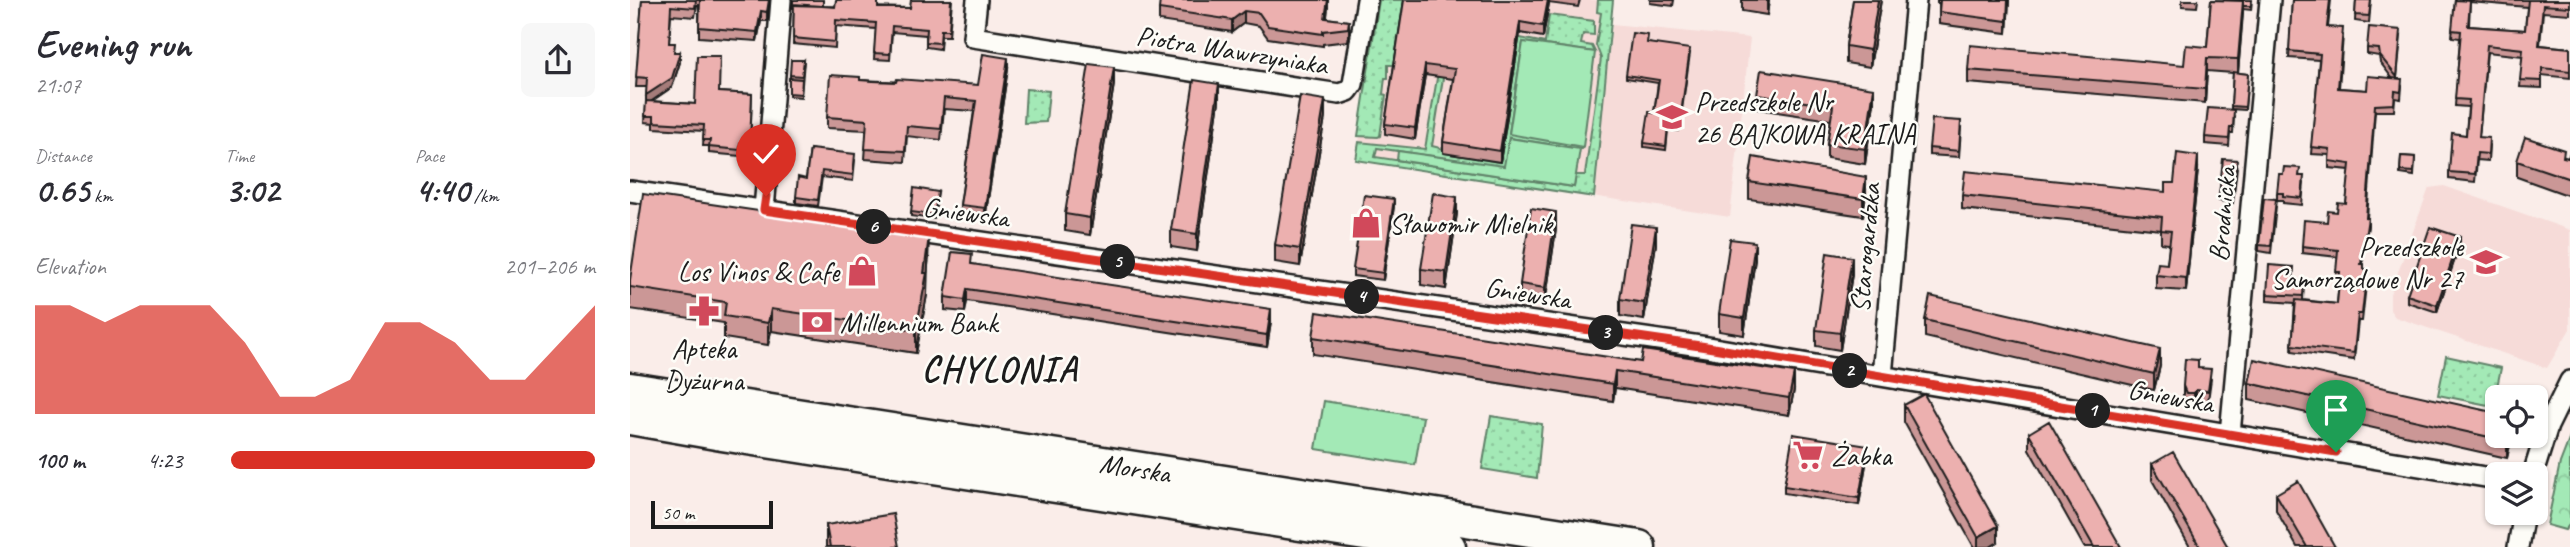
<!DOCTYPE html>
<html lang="en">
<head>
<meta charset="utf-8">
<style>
	:root { --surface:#fff; --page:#f7f7f7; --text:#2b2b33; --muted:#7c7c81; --accent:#d93025 }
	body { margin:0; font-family:Caveat,sans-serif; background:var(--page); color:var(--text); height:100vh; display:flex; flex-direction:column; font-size:26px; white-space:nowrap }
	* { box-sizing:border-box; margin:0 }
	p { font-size:23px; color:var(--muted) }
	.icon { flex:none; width:38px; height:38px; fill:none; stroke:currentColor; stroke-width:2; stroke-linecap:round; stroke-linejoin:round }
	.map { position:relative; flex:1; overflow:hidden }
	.side { display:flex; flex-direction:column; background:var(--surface); width:630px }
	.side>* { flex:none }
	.controls { position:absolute; left:1855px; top:385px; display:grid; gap:14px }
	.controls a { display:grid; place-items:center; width:63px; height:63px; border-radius:10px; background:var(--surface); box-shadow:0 2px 5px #0004; font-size:35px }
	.scale { position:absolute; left:21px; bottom:18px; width:122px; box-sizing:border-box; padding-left:7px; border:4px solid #1c1c1c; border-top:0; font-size:19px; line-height:24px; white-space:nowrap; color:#1c1c1c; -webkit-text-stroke:5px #fdfcf7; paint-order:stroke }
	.pin { position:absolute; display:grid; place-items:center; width:60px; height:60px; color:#fff; margin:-72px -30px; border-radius:50% 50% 50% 0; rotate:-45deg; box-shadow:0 0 7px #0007 }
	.pin .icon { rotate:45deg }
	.km { position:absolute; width:35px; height:35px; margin:-18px; border-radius:50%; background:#222; color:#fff; font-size:19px; line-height:35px; text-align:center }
	.round { display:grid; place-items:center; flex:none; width:74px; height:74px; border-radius:10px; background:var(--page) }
	.headline { display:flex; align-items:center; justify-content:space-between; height:119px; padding:0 35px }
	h1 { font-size:38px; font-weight:600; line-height:52px }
	.metrics { display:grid; grid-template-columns:repeat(3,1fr); gap:10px; height:119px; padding:7px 35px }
	.metrics div { display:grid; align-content:center }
	.metrics b { font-size:35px; font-weight:600 }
	.metrics small { font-size:19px; font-weight:400 }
	.metrics p { font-size:19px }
	.chart { height:196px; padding:14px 35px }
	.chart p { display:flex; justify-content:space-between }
	.chart svg { width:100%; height:126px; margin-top:7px; fill:var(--accent); opacity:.7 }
	ul { padding:0 35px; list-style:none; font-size:23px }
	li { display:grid; grid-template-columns:112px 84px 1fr; align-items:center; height:52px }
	li i { height:18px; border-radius:9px; background:var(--accent) }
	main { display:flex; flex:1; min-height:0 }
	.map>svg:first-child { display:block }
</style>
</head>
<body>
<main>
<section class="side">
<div class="headline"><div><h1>Evening run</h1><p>21:07</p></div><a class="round"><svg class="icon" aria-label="share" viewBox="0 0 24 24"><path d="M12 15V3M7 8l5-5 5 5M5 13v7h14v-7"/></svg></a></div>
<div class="metrics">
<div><p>Distance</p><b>0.65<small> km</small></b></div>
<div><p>Time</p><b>3:02</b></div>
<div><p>Pace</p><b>4:40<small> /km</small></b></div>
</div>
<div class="chart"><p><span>Elevation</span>201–206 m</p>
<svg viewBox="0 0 160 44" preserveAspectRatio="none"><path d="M0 44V6L10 6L20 12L30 6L40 6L50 6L60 19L70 38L80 38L90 32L100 12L110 12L120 19L130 32L140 32L150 19L160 6V44z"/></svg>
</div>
<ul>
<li><b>100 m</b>4:23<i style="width:100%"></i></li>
</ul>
</section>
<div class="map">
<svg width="1940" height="547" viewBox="0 0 1940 547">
	<defs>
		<pattern id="grass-dots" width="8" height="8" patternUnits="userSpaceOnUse" patternTransform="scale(1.75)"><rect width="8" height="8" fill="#a3e9b6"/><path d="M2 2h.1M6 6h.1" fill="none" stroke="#8cc79c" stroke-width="1.8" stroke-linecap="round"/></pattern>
		<pattern id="forest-crowns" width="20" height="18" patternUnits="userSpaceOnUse" patternTransform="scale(1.75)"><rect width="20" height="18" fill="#a3e9b6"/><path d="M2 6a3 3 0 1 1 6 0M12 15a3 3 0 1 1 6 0" fill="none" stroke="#8cc79c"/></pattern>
	</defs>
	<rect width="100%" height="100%" fill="#faede9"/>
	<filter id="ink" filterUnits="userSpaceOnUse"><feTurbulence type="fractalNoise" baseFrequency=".0143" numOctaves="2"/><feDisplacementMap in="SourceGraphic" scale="14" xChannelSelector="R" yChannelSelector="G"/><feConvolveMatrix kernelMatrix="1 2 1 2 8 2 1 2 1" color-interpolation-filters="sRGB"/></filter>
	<g filter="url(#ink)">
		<!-- built -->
		<path fill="#f6dbd8" d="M752 0H983L975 84 982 24 1120 38 1100 217 726 160Z
			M1814 186 1940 230V329L1917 368 1765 317 1760 310V294L1799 188Z"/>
		<!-- grass -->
		<path fill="url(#grass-dots)" stroke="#608269" stroke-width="2" d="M749 0H775L765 65H758V78H755L753 94 756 95 750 136 748 137 728 136Z
			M968 0H983L964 197 726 160 729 142 795 149 815 31 819 41 802 146 814 149V153L870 162 851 30 915 43 919 15 964 21V35L953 34 951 44 962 46 965 52 893 42 879 133 953 147 952 149 879 138 875 167 747 148 745 157 944 187 946 175H955L971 58 966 45 971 13 967 12Z
			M396 89 419 91 416 122 394 123Z
			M1816 356 1871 368 1863 406 1808 395Z
			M861 416 912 424 907 478 852 469Z"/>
		<!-- forest -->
		<path fill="url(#forest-crowns)" stroke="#608269" stroke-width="2" d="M1940 437V524L1935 530 1917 525 1930 463Z"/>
		<!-- pitch -->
		<path fill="#a3e9b6" stroke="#608269" stroke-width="2" d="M893 42 965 52 953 147 879 134Z
			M879 138 950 149 944 187 767 160 768 151 874 166Z
			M694 401 793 417 785 465 686 449Z"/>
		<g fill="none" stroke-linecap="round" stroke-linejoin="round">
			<!-- street casing -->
			<g stroke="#1c1c1c" stroke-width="24">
				<path id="street" d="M347 0 343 37 709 94 718 91 723 84 737 0
					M0 191 1077 347 1867 479
					M134 210 151 0
					M1252 376 1286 0
					M1600 434 1640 0
					M1903 474 1918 426 1940 381
					M1888 547 1894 513"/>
			</g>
			<!-- primary casing -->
			<g stroke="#1c1c1c" stroke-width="37">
				<path id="primary" d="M0 389 1009 547
					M0 418 92 434 819 547"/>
			</g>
			<!-- street -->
			<use href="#street" stroke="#fdfcf7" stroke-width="19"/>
			<!-- primary -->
			<use href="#primary" stroke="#fdfcf7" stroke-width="32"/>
		</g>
		<!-- wall -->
		<path fill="#cb9796" stroke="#1c1c1c" stroke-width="2" fill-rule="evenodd" d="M12 0H140L137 21H131L127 41 69 37V5H67L65 17 41 15 39 43 50 62 42 87 21 101 65 104 89 92 122 94 120 150 110 149V156L79 153V146H73L74 131 24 128V123L15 122 17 87H6Z
			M162 0 193 6 280 8 322 0 319 36H311L310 49 296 47V35L262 32 260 60 244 59 246 29 206 26 205 48 163 44 164 8H163Z
			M698 0 697 18 719 21V34L718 41 693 44V46L638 38 629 26 614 23 602 32 529 21V9Z
			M774 0H950L948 7 919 3 913 37 890 33 870 162 813 153V142L823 79 795 75 785 139 755 134V124Z
			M1020 0H1044L1043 6 1020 3Z
			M1112 0H1139L1137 15 1112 11Z
			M1223 0H1251L1240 67 1216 63V46Z
			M1307 0H1379L1377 33 1309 24V3H1307Z
			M1552 0H1568L1567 7 1552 6Z
			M1581 0H1622L1621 10 1613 9 1608 73 1618 74 1615 110 1601 109 1603 73 1577 71 1575 103 1338 83V70L1554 65 1577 47Z
			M1662 0H1701L1698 27 1713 35 1709 88 1737 90 1762 78 1750 62 1749 56 1737 54V48L1771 36 1767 78 1772 86 1771 99 1765 98 1764 111H1745L1737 218 1738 225 1732 264 1737 276 1732 321H1728L1724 360 1662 351 1665 303 1637 301V294L1664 281 1674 282 1673 300 1707 304 1709 279 1706 278 1708 257 1672 253V246L1716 204 1720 170 1699 168V155L1681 154 1689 60 1659 58Z
			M1726 0H1741L1739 23 1725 21Z
			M1825 0H1940V14L1913 12 1910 45 1940 48V78L1912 75V88L1890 87 1893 56 1857 52 1849 137 1859 145 1858 161 1847 160 1845 182 1819 179V172L1836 135 1838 107 1825 106 1830 38 1822 37ZM1840 2 1897 7 1895 30 1839 26Z
			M1018 43 1060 53 1049 131 1038 130 1036 150 1014 147V143L1024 113 1028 83 996 78V75Z
			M174 60 171 97 159 96 160 75Z
			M378 68 355 219 330 215V205L344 111 314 109 311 140 277 136 275 162 235 159 237 130 197 128V117L230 80 348 85Z
			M484 84 460 235 435 231V214Z
			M1127 95 1244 103 1235 164 1197 158V144L1201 120 1127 109Z
			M589 101 567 251 541 247V230Z
			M695 117 670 266 645 262V245Z
			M1604 117 1603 133H1600L1599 146 1575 144V137Z
			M1331 128 1329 157 1299 155V148Z
			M180 149 225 160 223 181 192 177 188 206 166 203V197L176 179Z
			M1940 153V196L1887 177V161L1934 157 1938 158Z
			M1771 156 1785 157 1784 176 1770 174Z
			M1607 167 1603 203 1589 201V195Z
			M1568 169 1556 291 1526 289V275L1537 264 1539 244 1531 243V230L1332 209V195L1535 192 1544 183Z
			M1670 176 1674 183 1672 205 1653 203V200H1647V193Z
			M1119 182 1236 193 1233 216 1119 199Z
			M308 192 304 219 281 216V212Z
			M764 206 753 280 723 276V269Z
			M1646 206 1641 253 1629 251V245Z
			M827 213 816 289 791 285V269Z
			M926 229 915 304 890 301V284Z
			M1026 244 1014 320 990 316V299Z
			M1830 244 1807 312 1777 302V295Z
			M299 258 297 274V295L286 353 141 331 138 345 94 338V323L0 309V280Z
			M1125 259 1114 335 1089 331V314Z
			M342 264 641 322 637 347 337 301 335 312 315 310V297Z
			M1222 274 1210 350 1186 346V330Z
			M1295 320 1530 366 1524 390 1295 337Z
			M683 337 1011 362 1164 390 1159 415 985 388 983 401 683 354Z
			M1568 368 1581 379 1578 401 1566 400 1564 403 1556 402 1553 396V386Z
			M1619 383 1867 436H1882L1877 458 1619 400Z
			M1274 405 1368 542 1360 547H1344L1274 422Z
			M1399 433 1491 547H1454L1399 449Z
			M1238 453 1229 505 1154 493V486Z
			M1522 464 1598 547H1560L1522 480Z
			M1646 494 1705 547H1667L1646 510Z
			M196 525 269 547H196Z"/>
		<!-- shaded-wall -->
		<path fill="#a57b7a" stroke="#1c1c1c" stroke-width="2" d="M139 0H140L137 21V12Z
			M698 0V8L695 30V18Z
			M918 0H919V3L913 37V26Z
			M1137 0H1139L1137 15Z
			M1248 0H1251L1240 67V50Z
			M1378 0H1379L1377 33V21Z
			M1613 1V14L1608 73V59Z
			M131 11V21L127 41V32Z
			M614 11V23L602 32V20Z
			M890 22V33L870 162V151Z
			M50 52V62L42 87 16 105V95Z
			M378 58V68L355 219V208Z
			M1577 58V71L1575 103V89Z
			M795 65V75L785 139V128Z
			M484 67V84L460 235V218Z
			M589 84V101L567 251V234Z
			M1244 88V103L1235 164V149Z
			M695 100V117L670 266V249Z
			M1568 156V169L1556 291V278Z
			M1236 177V193L1233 216V199Z
			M827 197V213L816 289V272Z
			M764 199V206L753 280V273Z
			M926 212V229L915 304V288Z
			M1738 218V225L1731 270V264Z
			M1026 227V244L1014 320V303Z
			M299 236 297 295 286 353V330Z
			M1830 237V244L1807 312V305Z
			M1125 242V259L1114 335V318Z
			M1222 257V274L1210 350V333Z
			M337 289V301L335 312V300Z
			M141 309V331L138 345V323Z
			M641 309V322L637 347V335Z
			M1530 349V366L1524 390V374Z
			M985 371V388L983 401V384Z
			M1164 373V390L1159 415V398Z
			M1566 390V400L1564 403V393Z
			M1879 436H1882L1877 458V441Z
			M1238 446V453L1229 505V498Z
			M1368 526V542L1360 547H1348V537Z"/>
		<!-- building -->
		<path fill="#ecb0af" stroke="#1c1c1c" stroke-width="2" d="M12 0H66L65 8 41 6 39 43H45L44 52H50L42 78 16 95 17 78 6 77Z
			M70 0H139L137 12 131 11 127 32 69 27Z
			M163 0H193V6L163 5Z
			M206 0H248V8H280L281 0H321L319 30H311L310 43 296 42 297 29 262 26 260 54 244 53 246 23 206 20 205 42 163 38 164 4 205 7Z
			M530 0H698L695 18 719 21 718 28 693 31V34L638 26 629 13 614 11 602 20 529 9Z
			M774 0H918L913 26 890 22 870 151 813 142 825 69 795 65 785 128 755 124Z
			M1223 0H1248L1240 50 1216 46Z
			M1310 0H1378L1377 21 1309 12Z
			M1581 0 1613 1 1608 59 1577 58 1575 89 1338 70 1340 45 1554 65 1556 45 1577 47Z
			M1606 0H1621V6H1613V1Z
			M1662 0H1700L1697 27 1713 28 1708 88 1737 90 1738 76 1772 79 1771 92 1765 91 1764 104 1745 105 1736 218H1738L1731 264H1734V269H1737L1732 314H1728L1724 353 1662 345 1666 300 1707 304 1710 272H1706L1708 250 1672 246 1674 220 1697 222 1698 211 1707 212 1708 203 1716 204 1720 164 1699 161 1700 149 1681 147 1690 54 1659 51Z
			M1726 0H1741L1739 16 1725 15Z
			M1825 0 1840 1 1838 26 1895 30 1898 0H1940V7L1913 5 1909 45 1940 48V71L1912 68V81L1890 80 1893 49 1857 45 1849 137 1859 138 1858 154 1847 153 1845 174 1819 172 1822 133 1836 135 1839 100 1825 99 1831 31 1822 30Z
			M1739 27 1771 30 1767 77 1750 56 1749 49 1737 48Z
			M1002 33 1018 35 1017 43 1060 49 1049 128 1038 126 1036 146 1014 143 1019 112 1024 113 1029 80 996 75Z
			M353 54 378 58 355 208 330 205 346 101 314 98 311 129 277 126 275 151 235 149 237 120 197 117 200 75 230 77V80L243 81 266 82 267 79 348 85Z
			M67 56H90L89 92 122 94 120 144 110 143V150L79 147 80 140H73L74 125 24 122V116H15L16 101 65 104Z
			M161 60H174L172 76 160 75Z
			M459 64 484 67 460 218 435 214Z
			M1131 70 1244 88 1235 149 1197 144 1203 106 1127 95Z
			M1603 72 1618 74 1615 107 1601 106Z
			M159 78 172 79 171 94 159 93Z
			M564 80 589 84 567 234 541 230Z
			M670 96 695 100 670 249 645 245Z
			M1578 108 1604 110 1603 127H1600L1599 139 1575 137Z
			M1302 119 1331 121 1329 151 1299 148Z
			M1895 137 1934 150 1933 157 1938 158 1940 153V179L1887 161Z
			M180 149 225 154 223 175 192 171 188 200 166 197 168 177 176 179Z
			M1547 153 1568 156 1556 278 1526 275 1528 263 1537 264 1541 231 1531 230 1532 217 1332 195 1335 171 1535 192V183H1544Z
			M1771 156 1785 157 1784 172 1770 171Z
			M1123 157 1236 177 1233 199 1119 182Z
			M1593 159 1607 160 1603 196 1589 195Z
			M1654 167 1670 168 1669 176H1674L1672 198 1653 196V193H1647L1649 174H1653Z
			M284 188 308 192 304 215 281 212Z
			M803 193 827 197 816 272 791 269Z
			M13 194 299 236 294 273H297L286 330 141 309 138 323 94 316 96 302 0 287V280Z
			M734 195 764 199 753 273 723 269Z
			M1634 198 1646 199 1641 246 1629 245Z
			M901 208 926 212 915 288 890 284Z
			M1001 224 1026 227 1014 303 990 299Z
			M1800 227 1830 237 1807 305 1777 295Z
			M1100 239 1125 242 1114 318 1089 314Z
			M322 252 342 254 341 264 641 309 637 335 337 289 335 300 315 297Z
			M1197 253 1222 257 1210 333 1186 330Z
			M1639 265 1664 267 1663 281 1674 282 1673 296 1637 294Z
			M1300 296 1530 349 1524 374 1295 320Z
			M687 312 1011 362 1013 350 1164 373 1159 398 985 371 983 384 683 337Z
			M1555 359 1568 360V368L1581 369 1578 391 1566 390 1564 393H1556L1553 386Z
			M1624 359 1867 413V436H1879L1877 441 1619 383Z
			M1294 394 1368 526 1348 537 1274 405Z
			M1419 421 1491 547H1464L1399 433Z
			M1163 434 1238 446 1229 498 1154 486Z
			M1543 452 1598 547H1570L1522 464Z
			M1668 481 1705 547H1677L1646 494Z
			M263 514 269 547H200L196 525Z"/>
	</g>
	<g fill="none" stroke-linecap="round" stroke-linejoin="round" filter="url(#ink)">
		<!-- route casing -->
		<g stroke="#fff" stroke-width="14">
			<path id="route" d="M136 196 134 210 1077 347 1706 452"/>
		</g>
		<!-- route -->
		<use href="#route" stroke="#d93025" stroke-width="9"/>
	</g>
	<!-- icons -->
	<defs>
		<g id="school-bare" transform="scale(2.415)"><path d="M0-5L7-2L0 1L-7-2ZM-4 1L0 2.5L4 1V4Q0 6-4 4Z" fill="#d1495b" stroke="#fdfcf7" stroke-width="2.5" paint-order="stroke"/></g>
		<g id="shop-bare" transform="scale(2.415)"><path d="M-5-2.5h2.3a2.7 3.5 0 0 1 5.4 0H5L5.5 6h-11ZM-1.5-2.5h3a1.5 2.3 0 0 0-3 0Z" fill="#d1495b" stroke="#fdfcf7" stroke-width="2.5" paint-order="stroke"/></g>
		<g id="pharmacy-bare" transform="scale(2.415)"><path d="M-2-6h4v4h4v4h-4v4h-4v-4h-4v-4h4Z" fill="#d1495b" stroke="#fdfcf7" stroke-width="2.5" paint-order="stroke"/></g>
		<g id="bank-bare" transform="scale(2.415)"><path d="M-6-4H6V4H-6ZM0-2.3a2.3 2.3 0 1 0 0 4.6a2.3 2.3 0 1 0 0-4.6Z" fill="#d1495b" stroke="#fdfcf7" stroke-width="2.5" paint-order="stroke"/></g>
		<g id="supermarket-bare" transform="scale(2.415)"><path d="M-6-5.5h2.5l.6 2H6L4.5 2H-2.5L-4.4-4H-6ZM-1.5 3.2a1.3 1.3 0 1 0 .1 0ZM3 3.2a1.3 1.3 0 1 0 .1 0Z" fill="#d1495b" stroke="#fdfcf7" stroke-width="2.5" paint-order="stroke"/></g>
	</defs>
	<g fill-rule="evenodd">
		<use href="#school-bare" x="1042" y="117"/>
		<use href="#shop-bare" x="736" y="223"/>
		<use href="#school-bare" x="1856" y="262"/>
		<use href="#shop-bare" x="232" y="271"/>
		<use href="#pharmacy-bare" x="74" y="311"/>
		<use href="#bank-bare" x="187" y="322"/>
		<use href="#supermarket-bare" x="1178" y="455"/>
	</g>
	<g text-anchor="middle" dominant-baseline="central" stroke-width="5" stroke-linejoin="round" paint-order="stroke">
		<!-- street labels -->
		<g font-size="28" fill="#1c1c1c" stroke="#fdfcf7">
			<text transform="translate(602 50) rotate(9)">Piotra Wawrzyniaka</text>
			<text transform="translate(336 212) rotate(8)">Gniewska</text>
			<text transform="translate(1592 214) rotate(-85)">Brodnicka</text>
			<text transform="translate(1235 248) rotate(-85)">Starogardzka</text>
			<text transform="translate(898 293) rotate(9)">Gniewska</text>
			<text transform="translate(1541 396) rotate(10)">Gniewska</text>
			<text transform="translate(505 468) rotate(9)">Morska</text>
		</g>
		<!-- poi labels -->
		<g font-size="28" fill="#1c1c1c" stroke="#fdfcf7" text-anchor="start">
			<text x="1065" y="101">Przedszkole Nr<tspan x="1065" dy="32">26 BAJKOWA KRAINA</tspan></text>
			<text x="759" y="223">Sławomir Mielnik</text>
			<text x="1833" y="246" text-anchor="end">Przedszkole<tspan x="1833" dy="32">Samorządowe Nr 27</tspan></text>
			<text x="209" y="271" text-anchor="end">Los Vinos &amp; Cafe</text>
			<text x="210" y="322">Millennium Bank</text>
			<text x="74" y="348" text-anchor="middle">Apteka<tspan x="74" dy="32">Dyżurna</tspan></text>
			<text x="1201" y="455">Żabka</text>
		</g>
		<!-- district labels -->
		<g font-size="35" font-weight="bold" letter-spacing="2" fill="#1c1c1c" stroke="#fdfcf7">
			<text x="370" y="369">CHYLONIA</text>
		</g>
	</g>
</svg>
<div class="controls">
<a><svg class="icon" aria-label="locate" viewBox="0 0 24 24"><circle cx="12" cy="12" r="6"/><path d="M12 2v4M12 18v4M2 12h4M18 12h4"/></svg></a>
<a><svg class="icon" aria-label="layers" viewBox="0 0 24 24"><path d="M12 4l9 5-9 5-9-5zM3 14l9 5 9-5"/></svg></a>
</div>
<div class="scale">50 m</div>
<div class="pin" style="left:1706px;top:452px;background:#1e9e55"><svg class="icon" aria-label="arrive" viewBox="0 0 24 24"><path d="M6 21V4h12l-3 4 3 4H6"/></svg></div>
<div class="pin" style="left:136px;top:196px;background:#d93025"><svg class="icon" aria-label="check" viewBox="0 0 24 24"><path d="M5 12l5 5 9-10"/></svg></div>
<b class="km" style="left:1463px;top:411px">1</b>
<b class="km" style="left:1220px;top:371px">2</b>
<b class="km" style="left:976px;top:333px">3</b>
<b class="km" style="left:732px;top:297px">4</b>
<b class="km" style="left:488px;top:262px">5</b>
<b class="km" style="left:244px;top:227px">6</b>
</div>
</main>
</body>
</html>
